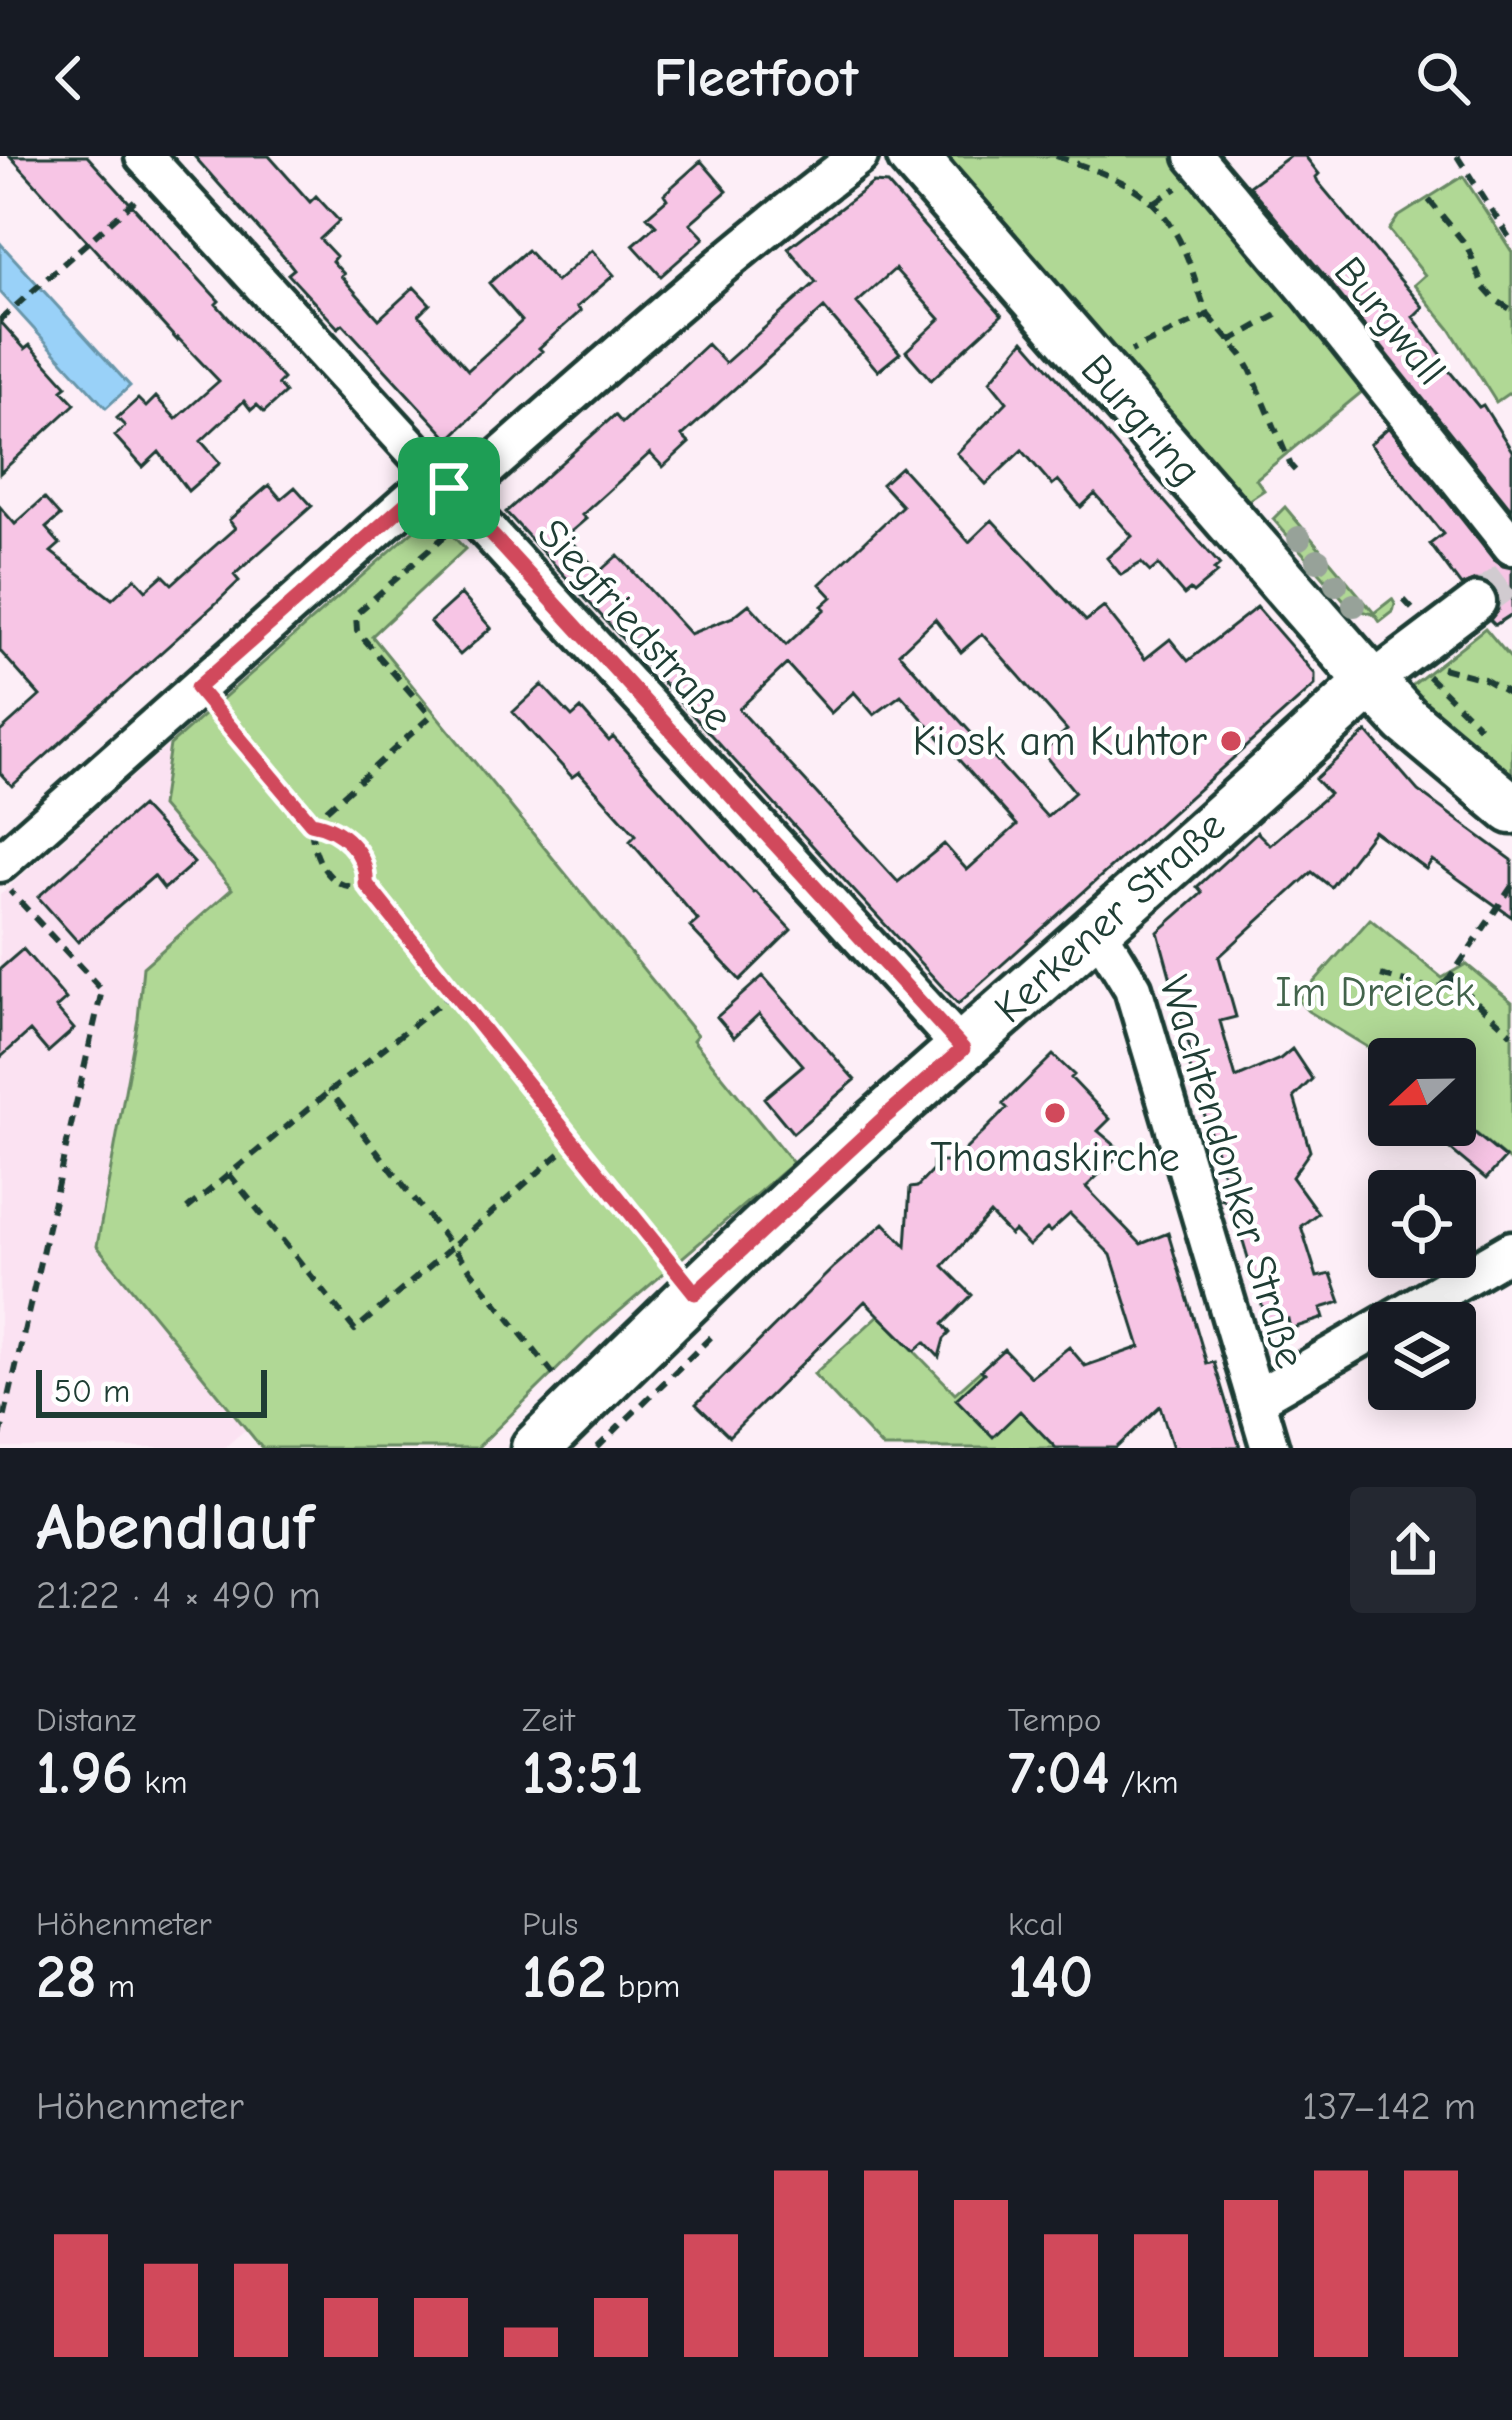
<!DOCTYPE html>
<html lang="de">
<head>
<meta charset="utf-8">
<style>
	:root { --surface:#171b24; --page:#242831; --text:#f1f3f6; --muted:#9ea1a6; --accent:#d1495b }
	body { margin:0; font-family:"Comic Neue",sans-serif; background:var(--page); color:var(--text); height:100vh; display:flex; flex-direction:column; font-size:45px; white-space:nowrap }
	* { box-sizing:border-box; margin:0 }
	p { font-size:39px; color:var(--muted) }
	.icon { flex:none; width:66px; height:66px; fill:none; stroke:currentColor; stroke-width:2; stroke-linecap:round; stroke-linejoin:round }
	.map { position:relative; height:1292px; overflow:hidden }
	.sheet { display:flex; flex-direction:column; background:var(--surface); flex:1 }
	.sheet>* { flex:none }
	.needle { width:78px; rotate:248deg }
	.fabs { position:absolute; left:1368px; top:882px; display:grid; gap:24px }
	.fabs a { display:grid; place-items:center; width:108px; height:108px; border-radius:12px; background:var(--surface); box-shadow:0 6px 30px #0003; font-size:60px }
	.scale { position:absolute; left:36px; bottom:30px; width:231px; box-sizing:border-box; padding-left:12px; border:6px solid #1f3d34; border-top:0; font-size:33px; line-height:42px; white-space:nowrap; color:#1f3d34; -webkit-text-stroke:9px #fff; paint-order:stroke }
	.pin { position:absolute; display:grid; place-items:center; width:102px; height:102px; color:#fff; margin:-51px; border-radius:24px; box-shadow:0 6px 18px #0006 }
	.round { display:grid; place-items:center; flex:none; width:126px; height:126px; border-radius:12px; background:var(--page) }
	.overview { display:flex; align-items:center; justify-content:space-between; height:204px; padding:0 36px }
	h1 { font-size:66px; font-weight:700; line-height:90px }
	.stats { display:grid; grid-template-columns:repeat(3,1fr); gap:18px; height:204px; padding:12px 36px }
	.stats div { display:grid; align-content:center }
	.stats b { font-size:60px; font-weight:700 }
	.stats small { font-size:33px; font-weight:400 }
	.stats p { font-size:33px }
	.chart { height:336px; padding:24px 36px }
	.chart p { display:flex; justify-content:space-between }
	.chart svg { width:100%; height:216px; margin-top:12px; stroke:var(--accent); stroke-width:6 }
	header { display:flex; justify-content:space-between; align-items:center; height:156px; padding:0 36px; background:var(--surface); font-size:54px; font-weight:700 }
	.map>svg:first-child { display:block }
</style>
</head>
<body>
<header><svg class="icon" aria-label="back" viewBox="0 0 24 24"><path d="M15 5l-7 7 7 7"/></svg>Fleetfoot<svg class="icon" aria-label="search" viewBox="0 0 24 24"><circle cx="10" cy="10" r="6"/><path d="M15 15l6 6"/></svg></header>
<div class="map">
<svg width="1512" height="1292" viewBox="0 0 1512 1292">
	<rect width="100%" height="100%" fill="#fdeef7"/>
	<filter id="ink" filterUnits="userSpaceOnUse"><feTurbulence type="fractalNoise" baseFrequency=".00833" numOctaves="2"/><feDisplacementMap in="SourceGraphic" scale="24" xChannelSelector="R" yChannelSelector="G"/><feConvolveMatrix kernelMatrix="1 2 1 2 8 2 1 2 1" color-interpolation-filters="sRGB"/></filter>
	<g filter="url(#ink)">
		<!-- built -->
		<path fill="#fbe2f2" d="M170 588 162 650 233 732 143 811 138 863 97 1089 246 1273 224 1292H0V739Z"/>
		<!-- green -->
		<path fill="#b0d895" stroke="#688a64" stroke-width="3" d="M933 0H1175L1369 230 1256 323 1264 334 1243 348Z
			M1463 20 1512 96V235L1496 246 1450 173 1414 129 1425 119 1389 74 1398 61Z
			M1285 351 1374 457 1392 443 1395 448 1393 456 1380 466 1375 459 1350 451 1273 363Z
			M432 358 465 393 372 480 697 879 693 884 793 1007 595 1176 477 1292H262L97 1090 138 863 143 811 232 733 161 650 170 589Z
			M1485 472 1512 504V637L1400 539Z
			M1370 763 1442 822 1466 808 1512 846V1007L1455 960V903L1389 904 1308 855 1298 844Z
			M879 1159 955 1237 981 1214 1056 1292H883L814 1218Z"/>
		<!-- water -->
		<path fill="#99d1f8" stroke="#6896aa" stroke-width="3" d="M0 87 130 230 106 252 0 136Z"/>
		<!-- building -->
		<path fill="#f7c5e5" stroke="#1f3d34" stroke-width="3" fill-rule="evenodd" d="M10 0H87L219 145 216 148 283 223 278 228 285 237 264 256 257 249 251 254 244 245 201 285 220 307 188 335 159 296 143 311 115 280 125 270 117 262 138 243 146 251 156 241 176 263 219 225 178 182 177 184Z
			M194 0H269L310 46 316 40 339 65 320 83 336 100 332 105 344 118 341 120 379 163 414 131 430 148 419 159 468 214 522 165 489 127 527 94 556 126 592 94 614 119 577 151 581 155 539 192 542 195 449 283 343 168 338 172 288 118 294 113 290 108Z
			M1290 0H1305L1319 18 1316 21 1318 26 1423 151 1413 161 1444 202 1441 205 1479 251 1483 249 1512 295V354L1328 124 1249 30Z
			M701 5 727 35 690 67 704 82 661 120 633 89 656 69 647 60 667 43 664 38Z
			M873 27 887 28 1002 159 931 224 906 195 940 163 895 113 857 147 900 197 878 215 824 152 682 280 689 287 663 311 650 297 582 359 586 363 566 380 599 416 618 399 690 478 733 461 749 448 786 489 825 453 822 450 832 441 820 428 902 350 882 328 901 311 969 386 992 364 1086 465 1104 451 1145 503 1170 483 1188 505 1257 451 1315 518V529L958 848 506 356 615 259 622 267 707 188 725 207 816 126 788 92ZM935 463 961 496 982 478 1067 574 1042 596 1075 636 1047 661 899 497ZM787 508 831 557 854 536 874 559 901 539 1017 669 967 714 944 688 898 726 739 553Z
			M0 165 25 193 30 189 67 230 62 234 75 248 0 317Z
			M1024 184 1220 409 1214 414 1217 417 1193 437 1190 434 1184 439 1158 409 1150 416 1141 407 1121 419 1107 402 1132 380 1095 338 1081 351 1058 324 1052 329 1022 294 986 328 957 297 1007 246 990 225Z
			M1389 271 1494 404 1503 410 1512 412V458L1495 469 1490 464 1498 454 1499 442 1496 433 1487 426 1475 424 1461 430 1430 388 1443 378 1370 288Z
			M269 329 281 343 295 331 312 350 234 419 239 425 214 449 12 630 0 617V576L40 540 0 495V351L15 368 44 342 60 360 46 372 60 388 51 396 112 443 135 422 146 434 163 419 172 428 235 372 229 364Z
			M461 438 491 472 460 499 430 466Z
			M542 529 572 561 581 553 609 585 613 581 754 737 756 736 791 774 740 824 690 771 698 764 630 685 636 679 579 616 572 621 513 556Z
			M1367 576 1418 635 1512 704V761L1432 704 1426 713 1374 675 1331 731 1312 716 1219 801 1236 861 1220 865 1236 922 1280 903 1292 893 1312 923 1294 941 1310 995 1292 1021 1318 1057 1301 1070 1317 1121 1331 1118 1341 1146 1321 1152 1324 1162 1290 1173 1288 1163 1268 1169 1232 1048 1221 1043 1227 1031 1188 905 1193 904 1158 776 1202 737 1197 731 1257 676 1270 689 1329 638 1315 623Z
			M141 650 194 707 164 733 154 720 78 786 38 741Z
			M23 793 66 843 56 852 74 873 48 896 30 875 0 902V813Z
			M763 820 855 924 793 977 764 942 803 909 759 858 734 881 717 861Z
			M1053 899 1074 919 1071 922 1110 963 1098 975 1116 990 1111 995 1117 1001 1086 1031 1141 1088 1168 1077 1207 1208 1214 1206 1240 1292H1173L1160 1250 1116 1292H1056L1020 1255 993 1281 956 1243 984 1217 981 1214 1004 1193 1031 1221 1069 1191 1085 1210 1140 1191 1111 1099 1070 1058 1050 1076 1047 1073 1029 1090 1014 1075 1010 1079 990 1058 943 1110 972 1139 943 1168 950 1177 944 1183 939 1201 925 1186 915 1195 865 1145 729 1280 696 1248 834 1111 884 1067 906 1090 910 1032 917 1031 933 1014V1006H953L1007 952 1003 948Z
			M1421 969H1465L1505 1002 1486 1023Z"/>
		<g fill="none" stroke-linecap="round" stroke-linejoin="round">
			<!-- street-tunnel -->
			<path stroke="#d1cbd0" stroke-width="36" stroke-dasharray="36 18" stroke-linecap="butt" d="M1477 446 1512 420"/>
			<!-- street casing -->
			<g stroke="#1f3d34" stroke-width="45">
				<path id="street" d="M144 0 963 893
					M1194 0 1311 138 1512 390
					M1371 526 1477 446
					M0 707 411 343 470 326 489 311C611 204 730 97 859 0
					M1093 775 1108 791 1133 832 1270 1292
					M1256 1243 1512 1094"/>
			</g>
			<!-- secondary casing -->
			<g stroke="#1f3d34" stroke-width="57">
				<path id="secondary" d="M912 0 1371 526 1406 564 1512 653
					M536 1292C651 1179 766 1066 887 958 1049 815 1212 673 1371 526"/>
			</g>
			<!-- path -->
			<path stroke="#1f3d34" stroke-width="6" stroke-dasharray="12 9" stroke-linecap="butt" d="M1056 0C1124 25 1161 33 1189 106 1196 124 1200 142 1208 159L1131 195
				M1457 0 1512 86
				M1429 44 1467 90 1484 132 1494 143 1512 154
				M1155 46 1177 32
				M1208 159 1242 199 1251 215 1291 310 1301 321
				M0 164 141 39
				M1230 185 1284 155
				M1404 444 1416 457
				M1442 512 1484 523 1512 539
				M1428 520 1479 570
				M216 554 312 667 431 560 357 475 356 458 446 379
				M312 667C341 672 368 697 366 728 331 742 309 696 312 667Z
				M366 728 670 1106
				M1512 730 1450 822 1512 878
				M1381 819 1436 835 1450 822
				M229 1018 355 1174 452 1091 330 935 453 837
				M187 1053 330 935
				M554 1219 452 1091 572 987
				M0 1281 102 834 10 735
				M597 1292 715 1177"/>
			<!-- street -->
			<use href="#street" stroke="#fff" stroke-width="36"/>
			<!-- secondary -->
			<use href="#secondary" stroke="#fff" stroke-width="48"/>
		</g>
		<!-- trees -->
		<g fill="#97a299">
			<circle cx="1299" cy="382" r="12"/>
			<circle cx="1318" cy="404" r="12"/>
			<circle cx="1336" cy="428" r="12"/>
			<circle cx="1354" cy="449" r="12"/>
		</g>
	</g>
	<g fill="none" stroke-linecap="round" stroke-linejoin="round" filter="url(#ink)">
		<!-- route casing -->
		<g stroke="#fff" stroke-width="24">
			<path id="route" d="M449 332 963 893 886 960 695 1137 366 728C368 696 341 672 311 667L197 532 411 343Z"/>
		</g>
		<!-- route -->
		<use href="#route" stroke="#d1495b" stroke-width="15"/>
	</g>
	<!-- markers -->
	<g fill="#d1495b" stroke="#fff" stroke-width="4.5">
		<circle cx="1231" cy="585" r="12"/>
		<circle cx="1055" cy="957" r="12"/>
	</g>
	<g text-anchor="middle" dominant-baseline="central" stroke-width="9" stroke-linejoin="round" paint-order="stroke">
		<!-- street labels -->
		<g font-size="42" fill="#1f3d34" stroke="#fff">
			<text transform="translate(1390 165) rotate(51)">Burgwall</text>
			<text transform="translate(1141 264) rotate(49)">Burgring</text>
			<text transform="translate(635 469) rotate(48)">Siegfriedstraße</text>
			<text transform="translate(1110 761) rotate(-42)">Kerkener Straße</text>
			<text transform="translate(1232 1016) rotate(73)">Wachtendonker Straße</text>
		</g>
		<!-- poi labels -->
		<g font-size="42" fill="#1f3d34" stroke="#fff" text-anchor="end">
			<text x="1207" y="585">Kiosk am Kuhtor</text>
			<text x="1055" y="1001" text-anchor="middle">Thomaskirche</text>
		</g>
		<!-- park labels -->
		<g font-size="42" fill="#43644c" stroke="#fff">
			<text x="1375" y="836">Im Dreieck</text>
		</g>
	</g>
</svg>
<div class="fabs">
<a><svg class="needle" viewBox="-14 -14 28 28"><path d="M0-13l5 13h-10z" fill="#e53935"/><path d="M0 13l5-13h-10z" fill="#9ea1a6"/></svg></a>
<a><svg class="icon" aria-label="locate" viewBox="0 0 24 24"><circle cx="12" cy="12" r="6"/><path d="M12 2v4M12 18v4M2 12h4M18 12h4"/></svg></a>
<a><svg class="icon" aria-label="layers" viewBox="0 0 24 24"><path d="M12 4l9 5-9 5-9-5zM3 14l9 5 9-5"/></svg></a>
</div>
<div class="scale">50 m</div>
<div class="pin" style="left:449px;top:332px;background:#1e9e55"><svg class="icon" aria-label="arrive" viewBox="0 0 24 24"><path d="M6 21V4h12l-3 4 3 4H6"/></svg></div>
</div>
<section class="sheet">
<div class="overview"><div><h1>Abendlauf</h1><p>21:22 · 4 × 490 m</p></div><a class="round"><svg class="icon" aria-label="share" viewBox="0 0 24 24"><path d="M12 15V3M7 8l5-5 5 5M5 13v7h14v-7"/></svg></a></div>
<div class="stats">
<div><p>Distanz</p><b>1.96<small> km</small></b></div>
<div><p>Zeit</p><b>13:51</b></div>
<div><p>Tempo</p><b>7:04<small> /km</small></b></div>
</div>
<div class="stats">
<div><p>Höhenmeter</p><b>28<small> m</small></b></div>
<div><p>Puls</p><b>162<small> bpm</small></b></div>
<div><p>kcal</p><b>140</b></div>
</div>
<div class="chart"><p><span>Höhenmeter</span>137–142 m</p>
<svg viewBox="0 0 160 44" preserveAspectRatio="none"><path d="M5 44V19M15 44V25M25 44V25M35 44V32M45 44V32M55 44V38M65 44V32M75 44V19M85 44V6M95 44V6M105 44V12M115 44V19M125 44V19M135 44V12M145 44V6M155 44V6"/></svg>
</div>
</section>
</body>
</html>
